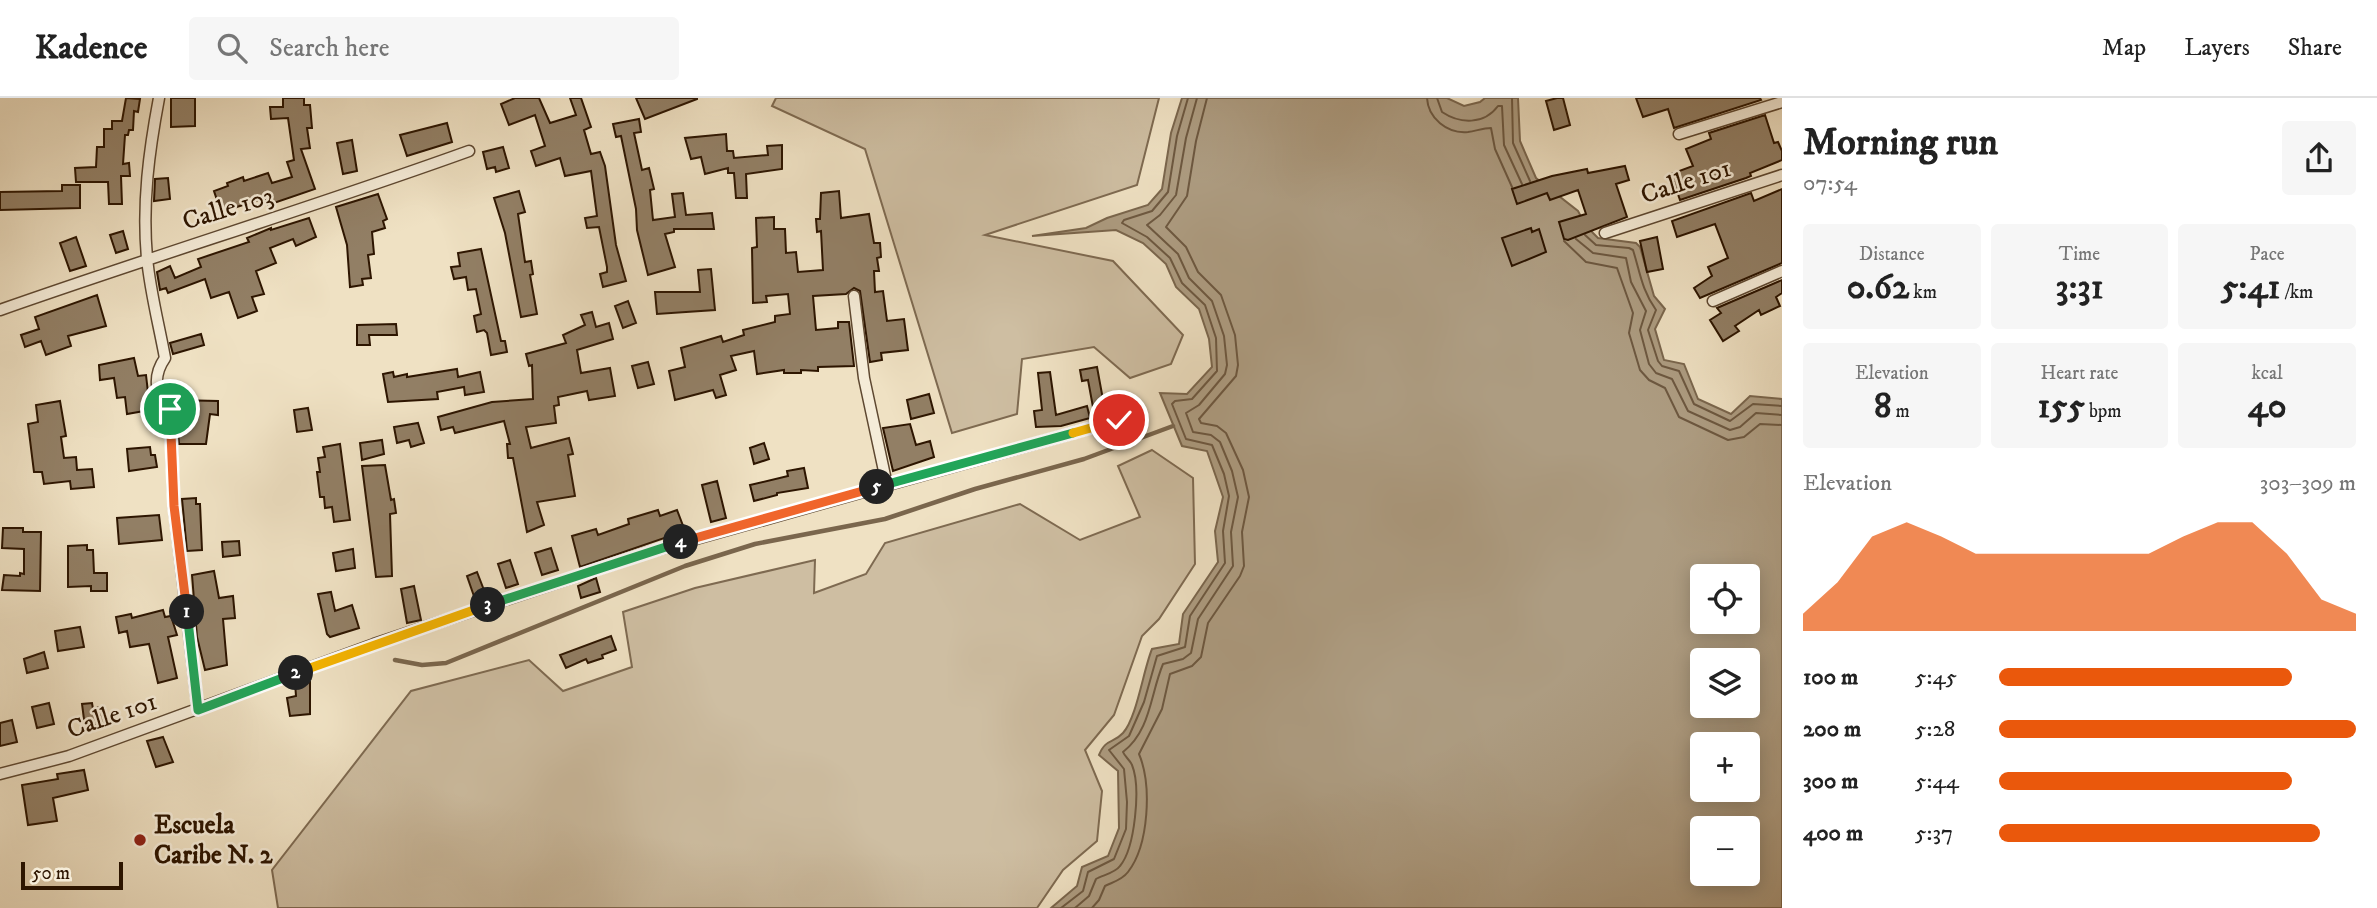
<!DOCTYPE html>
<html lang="en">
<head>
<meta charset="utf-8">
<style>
	:root { --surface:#fff; --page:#f6f6f6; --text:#222; --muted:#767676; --line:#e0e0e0; --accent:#ea580c }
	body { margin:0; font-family:"IM FELL DW Pica",serif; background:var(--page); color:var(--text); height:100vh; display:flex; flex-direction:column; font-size:26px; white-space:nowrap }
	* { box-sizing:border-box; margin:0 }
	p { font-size:23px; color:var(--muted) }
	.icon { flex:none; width:38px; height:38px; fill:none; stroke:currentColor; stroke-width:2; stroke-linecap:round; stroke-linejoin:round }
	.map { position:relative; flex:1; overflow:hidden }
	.side { display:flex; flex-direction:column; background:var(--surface); width:595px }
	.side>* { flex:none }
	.tools { position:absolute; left:1690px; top:466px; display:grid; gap:14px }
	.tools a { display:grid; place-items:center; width:70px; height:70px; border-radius:7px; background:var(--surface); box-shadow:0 4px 18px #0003; font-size:35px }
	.scale { position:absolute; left:21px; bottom:18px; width:102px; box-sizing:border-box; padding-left:7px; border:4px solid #2d1500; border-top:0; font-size:19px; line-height:24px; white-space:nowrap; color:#2d1500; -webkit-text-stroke:5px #f5ecd8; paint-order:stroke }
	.pin { position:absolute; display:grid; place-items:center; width:60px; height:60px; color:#fff; margin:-30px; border:4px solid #fff; border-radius:50%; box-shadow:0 2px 7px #0007 }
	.km { position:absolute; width:35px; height:35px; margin:-18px; border-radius:50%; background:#222; color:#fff; font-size:19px; line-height:35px; text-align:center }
	.round { display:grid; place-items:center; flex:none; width:74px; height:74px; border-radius:7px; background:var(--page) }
	.headline { display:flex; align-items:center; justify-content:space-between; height:119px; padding:0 21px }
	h1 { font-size:38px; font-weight:800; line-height:52px }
	.figures { display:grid; grid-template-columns:repeat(3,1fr); gap:10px; height:119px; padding:7px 21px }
	.figures div { display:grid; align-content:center; border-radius:7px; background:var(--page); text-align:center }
	.figures b { font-size:35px; font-weight:800 }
	.figures small { font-size:19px; font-weight:400 }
	.figures p { font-size:19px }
	.chart { height:196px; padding:14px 21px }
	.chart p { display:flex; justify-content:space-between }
	.chart svg { width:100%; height:126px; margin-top:7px; fill:var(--accent); opacity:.7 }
	ul { padding:0 21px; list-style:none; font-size:23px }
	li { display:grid; grid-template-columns:112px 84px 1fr; align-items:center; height:52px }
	li i { height:18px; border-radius:9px; background:var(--accent) }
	header { display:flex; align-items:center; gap:42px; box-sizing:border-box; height:98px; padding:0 35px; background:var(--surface); border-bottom:2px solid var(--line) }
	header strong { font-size:33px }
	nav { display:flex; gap:38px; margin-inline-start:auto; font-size:24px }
	.search { width:490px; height:63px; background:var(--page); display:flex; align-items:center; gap:18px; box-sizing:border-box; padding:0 24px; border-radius:7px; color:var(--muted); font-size:26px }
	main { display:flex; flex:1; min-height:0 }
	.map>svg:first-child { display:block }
</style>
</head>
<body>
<header>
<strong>Kadence</strong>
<div class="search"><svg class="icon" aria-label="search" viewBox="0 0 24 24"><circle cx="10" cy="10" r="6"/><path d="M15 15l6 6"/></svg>Search here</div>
<nav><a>Map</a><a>Layers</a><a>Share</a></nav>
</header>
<main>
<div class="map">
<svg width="1782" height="810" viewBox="0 0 1782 810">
	<rect width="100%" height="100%" fill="#efe1c3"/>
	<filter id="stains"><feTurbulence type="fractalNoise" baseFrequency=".00286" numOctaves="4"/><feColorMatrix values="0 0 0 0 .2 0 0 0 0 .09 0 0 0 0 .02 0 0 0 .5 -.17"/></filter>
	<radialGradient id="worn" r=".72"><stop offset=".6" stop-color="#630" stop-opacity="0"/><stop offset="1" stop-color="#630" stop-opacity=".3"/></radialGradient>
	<!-- green -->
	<path fill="#cebea2" stroke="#7e6a51" stroke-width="2" d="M776 0H1159L1137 87 985 137 1113 163 1183 237 1171 266 1130 280 1094 249 1022 261 1017 316 952 335 865 51 772 8Z
		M1152 352 1193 380 1195 466 1159 521 1142 538 1114 617 1085 652 1102 693 1097 743 1063 772 1037 810H278L272 772 411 593 529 562 563 593 632 569 623 514 695 490 815 462 814 495 866 476 885 445 1020 406 1080 442 1140 419 1118 368Z"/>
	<!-- water -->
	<path fill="#ad9c81" stroke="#7a664d" stroke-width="2" fill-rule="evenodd" d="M1182 0H1447L1464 8 1480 4 1485 0H1518L1520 43 1536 80 1578 113 1586 128 1598 140 1636 145 1640 149 1654 198 1665 211 1655 231 1664 262 1684 266 1698 301 1731 316 1750 298 1782 301V810H1051L1077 788 1082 769 1108 758 1119 730 1118 673 1099 657C1106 640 1113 646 1123 635 1137 619 1143 573 1152 551L1179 546 1183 516 1218 464 1215 433 1223 399 1207 353 1182 348 1160 295 1187 296 1212 269 1209 241 1199 211 1176 189 1166 166 1143 145 1116 132 1032 138 1086 130 1107 120 1148 107 1162 91 1171 35ZM1703 478H1748V523H1703ZM1703 562H1748V607H1703ZM1703 646H1748V691H1703ZM1703 730H1748V775H1703Z"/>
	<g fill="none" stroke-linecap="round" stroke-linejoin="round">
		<!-- shore -->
		<path stroke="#6d5840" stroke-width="2" d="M1427 0C1428 20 1447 36 1468 34 1476 33 1483 30 1491 30L1495 51 1512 89
			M1437 0 1442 14C1460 26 1484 27 1498 8H1502L1504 47 1522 86
			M1512 0 1513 45 1530 83
			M1585 137 1596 147 1629 150 1633 152C1640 174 1642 193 1656 212L1648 232 1658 263 1662 268 1679 273 1694 306 1730 323 1753 306 1782 308
			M1576 141 1593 155 1626 160 1631 184 1646 213 1640 232 1649 266 1656 275 1672 281 1688 313 1730 332 1740 329 1756 315 1782 317
			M1564 143 1586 164 1617 170 1633 215 1629 235 1640 272 1649 282 1665 290 1679 319 1728 342 1744 339 1760 326 1782 327
			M1061 810 1083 793 1088 774 1114 761 1126 731 1127 704 1124 671 1109 652 1129 638 1144 604 1157 558 1185 549 1190 518 1225 465 1223 433 1229 398 1224 376 1212 347 1186 341 1172 306 1175 303 1192 301 1217 273 1216 240 1205 207 1182 185 1170 160 1147 139 1122 125 1124 122 1152 113 1168 94 1177 38 1188 0
			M1075 810 1089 798 1096 781C1103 777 1115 775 1120 768 1135 750 1141 689 1132 667 1130 662 1125 659 1123 654 1151 632 1150 597 1163 566L1183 561 1191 555 1198 521 1233 468 1231 434 1238 399 1232 373 1220 344 1211 337 1193 334 1186 315 1199 307 1225 276 1227 267 1224 238 1212 203 1189 180 1178 156 1147 127 1160 117 1176 97 1186 40 1197 0
			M1092 810 1099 802 1105 788C1113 784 1122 782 1128 774 1149 747 1152 687 1139 656L1162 611 1170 576 1192 568 1201 559 1208 525 1240 478 1244 468 1242 434 1249 399 1243 372 1226 335 1217 328 1201 325 1199 321 1236 278 1238 267 1235 237 1221 197 1198 174 1186 149 1166 129 1187 98 1196 43 1207 0"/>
		<!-- stream -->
		<path stroke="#7a664d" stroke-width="4.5" d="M395 562 422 567 446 565 685 468 755 446 885 421 975 391 1084 361 1173 328"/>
	</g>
	<!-- building -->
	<path fill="#927f65" stroke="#2d1500" stroke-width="2" d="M126 0 140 1 138 14 134 13 133 32H129L128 37H125L123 66 129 65 130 78H121L122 106H109L108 84H76L75 70 96 69 97 49H104V31H112V23H122Z
		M171 0H195V28L171 29Z
		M283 0H304V7H310L312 30H307L310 50 301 51 315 91 268 107 265 100 221 114 214 93 228 88 227 85 243 79 244 83 268 75 272 85 292 79 287 64 294 62 288 20 271 21 270 9H283Z
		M515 0H539L550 25 576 17 570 0H581L591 29 584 32 591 56 600 54 605 68 616 147 626 183 603 189 600 176 607 174V169L599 129 587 130 585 120 597 118 591 73 565 78 560 60 536 68 531 53 545 48 535 17 509 27 501 6Z
		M636 0H697V1L645 21Z
		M1557 0H1563L1570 27 1554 32 1546 3Z
		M1636 0H1760L1761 2 1674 30 1668 11 1643 19Z
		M1765 17 1774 45 1778 44 1782 53V62L1750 75 1751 78 1746 80 1680 102 1671 76 1693 68 1686 51 1711 41 1709 35Z
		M639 21 641 34 634 35 642 72 649 70 654 91 650 92 653 122 675 119 672 96 683 95 686 117 712 115 714 131H674V134L665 136 675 169 648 177 637 132 636 111 621 38 616 39 613 26Z
		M447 25 452 44 407 58 400 37Z
		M726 36 727 53H733L734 60 768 57 767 48 782 47V71L746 76 747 100H736L734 75H728V70L705 76 701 59 691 61 685 40Z
		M352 42 357 73 343 76 337 45Z
		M503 49 509 70 496 74 495 69 487 71 483 54Z
		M1625 68 1629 82 1616 86 1627 119 1568 142 1564 141 1559 124 1586 116 1578 92 1550 102 1547 95 1517 106 1512 91 1552 78 1587 71 1588 75Z
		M168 80 170 101 154 103 155 81Z
		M62 87H80V110L0 112V94L62 93Z
		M1782 91V165L1700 200 1694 190 1712 178 1708 169 1728 160 1715 126 1677 139 1672 123 1751 95 1754 103Z
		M519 93 525 114 518 116 525 164 531 163 533 176 530 177 537 216 521 219 505 135 494 100Z
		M839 93 841 120 869 116 874 145H880L881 159 877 160 879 173H874L875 194 883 193 887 223 904 221 908 252 881 255 882 262 870 264 860 193 854 190 846 196 813 198 816 232 838 230V224H849L854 268 818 269V273L801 272V275H784V272L757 276 754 253 731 258 736 272 720 277 726 297 716 300 713 292 675 302 669 273 685 269 681 250 721 238 723 244 744 237 743 232 775 224V218L790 216 788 196 766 198 767 204 753 205 752 150 757 149 756 120 774 119V131H785L786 155 796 154 798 174 823 172 821 133 817 134 816 121H820L821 95Z
		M378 96 387 121 383 123 385 130 372 134 374 156 368 157 371 180 362 181 363 187 350 189 347 147 336 109Z
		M309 120 316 139 296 148 293 141 270 150 276 165 256 173 264 196 252 199 257 213 238 220 229 194 211 200 205 181 168 195 166 190 160 192 157 174 170 168 175 180 201 169 198 161 249 144 247 140 271 130V132Z
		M1531 130 1532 134 1539 131 1546 154 1512 168 1502 140Z
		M123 133 128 151 116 155 110 137Z
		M76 139 86 168 70 173 60 145Z
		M1657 139 1663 171 1647 174 1640 143Z
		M481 151 501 243H505L507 254 491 257 487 235 484 232 477 234 474 218 481 216 476 191 468 192 466 179 454 181 451 169 460 168 458 155Z
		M711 171 715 212 657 216 655 194H700L698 172Z
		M1782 182V195L1776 199 1780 208 1761 217 1759 212 1735 228 1739 233 1723 243 1710 222 1721 215 1717 210Z
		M97 197 106 228 68 238 71 248 46 257 41 243 25 249 21 237 39 231 35 219Z
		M628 203 636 225 623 230 615 208Z
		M592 214 596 229 609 225 613 241 577 252 581 275 610 270 615 298 589 302 587 293 558 299 559 307 554 308 556 325 526 329 531 350 569 340 573 356 568 357 575 398 537 404 544 427 527 434 513 360H508L507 346H510L504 323 455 335 453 329 441 332 438 319 492 304 533 301 532 267 529 268 526 256 566 245 563 237 585 227 581 217Z
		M396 226 397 237H369L370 247H357V227Z
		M201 236 204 247 173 256 170 245Z
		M134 260 138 278 146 277 150 312 127 316 125 299 117 300 114 280 100 282 99 267Z
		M648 264 654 286 638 290 632 268Z
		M1097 269 1104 307 1093 309 1088 282 1082 283 1080 272Z
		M457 271 458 279 480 274 484 294 465 297 464 289 437 294 438 301 388 304 383 276 393 274 394 279 407 276V279Z
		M1050 274 1056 317 1087 308 1090 320 1061 328 1036 329 1034 313 1042 312 1038 275Z
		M929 296 934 315 911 321 907 302Z
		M175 302 218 303V317L210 316 206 346H179Z
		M60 303 66 338 61 339 64 360 76 359 77 372 92 371 94 389 71 391 70 383 44 386 42 374H34L28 326 38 324 36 307Z
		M308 310 312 332 297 334 294 312Z
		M418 325 424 345 411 349 409 342 397 345 394 329Z
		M910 326 916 347 930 343 934 359 893 373 883 330Z
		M382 342 384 356 362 362 360 345Z
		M764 345 769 361 754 366 750 350Z
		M340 346 350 422 334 424 332 409 325 410 324 399H320L317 374H320L318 360 325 359 323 349Z
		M150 349 151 357H155L157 369 129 373 127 351Z
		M385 367 391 402 394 401 396 415 390 416 392 478 376 479 362 368Z
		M804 370 808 390 777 395V397L754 403 750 387 788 378 787 373Z
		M717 383 726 420 711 424 702 387Z
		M196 400V406H200L202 452 187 453 182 401Z
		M658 412 660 418 677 412 685 433 580 469 572 438 596 431 598 437 629 426 628 421Z
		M159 417 162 442 119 446 117 420Z
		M3 430H23V434H41L40 493 2 492 4 477 20 478V475L24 476V451L2 450Z
		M239 443 240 457 223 459 222 444Z
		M87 447V452H93L94 475H107V493H91V488L68 489V448Z
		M551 450 558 472 542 477 535 455Z
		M353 451 355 470 336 473 333 455Z
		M510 462 518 486 506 490 498 466Z
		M214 473 219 500 233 498 235 520 223 521 227 567 205 572 197 539 192 477Z
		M477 474 487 500 476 504 467 478Z
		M596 480 600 494 581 500 578 488Z
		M414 488 421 522 407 525 401 491Z
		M331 494 335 513 352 507 359 530 330 539 327 536 318 496Z
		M163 512 165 519 171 518 177 537 168 539 177 580 158 585 149 546 130 549 127 533 119 535 116 519 131 516 132 520Z
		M80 529 84 549 58 553 55 533Z
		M611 538 616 552 602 557 603 560 588 565 586 561 566 570 560 557Z
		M44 554 48 570 27 575 24 561Z
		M310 584V616L290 618 287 600 296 598 295 585Z
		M49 605 54 626 37 630 32 609Z
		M92 605 93 611 103 608 107 625 85 629 82 606Z
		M12 622 17 644 0 648V625Z
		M163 639 173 664 156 669 147 643Z
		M84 672 88 692 53 700 57 723 28 727 22 687 58 681 57 676Z"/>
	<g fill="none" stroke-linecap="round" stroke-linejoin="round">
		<!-- street casing -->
		<g stroke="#5e4831" stroke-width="13">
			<path id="street" d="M159 0C149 53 142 105 147 160 150 193 159 227 165 260 153 277 154 297 170 311L174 408 198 612
				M1679 36 1782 4
				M1605 135 1782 77
				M854 198 864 280 887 387
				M1713 203 1782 173
				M0 212C156 157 314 109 469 53
				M0 676 69 658 374 546 646 455 1119 322"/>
		</g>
		<!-- street -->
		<use href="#street" stroke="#f5ecd8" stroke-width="10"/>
	</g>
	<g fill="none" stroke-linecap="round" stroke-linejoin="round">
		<!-- split-1 casing -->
		<g stroke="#fff" stroke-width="14">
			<path id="split-1" d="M170 311 174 408 187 514"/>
		</g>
		<!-- split-2 casing -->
		<g stroke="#fff" stroke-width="14">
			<path id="split-2" d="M187 514 198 612 296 575"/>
		</g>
		<!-- split-3 casing -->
		<g stroke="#fff" stroke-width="14">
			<path id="split-3" d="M296 575 488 507"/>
		</g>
		<!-- split-4 casing -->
		<g stroke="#fff" stroke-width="14">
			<path id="split-4" d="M488 507 681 444"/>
		</g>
		<!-- split-5 casing -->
		<g stroke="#fff" stroke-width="14">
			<path id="split-5" d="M681 444 877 389"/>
		</g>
		<!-- split-6 casing -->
		<g stroke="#fff" stroke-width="14">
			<path id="split-6" d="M877 389 1073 335"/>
		</g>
		<!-- split-7 casing -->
		<g stroke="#fff" stroke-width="14">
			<path id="split-7" d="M1073 335 1119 322"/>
		</g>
		<!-- split-1 -->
		<use href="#split-1" stroke="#f0652b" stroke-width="9"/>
		<!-- split-2 -->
		<use href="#split-2" stroke="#22a559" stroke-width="9"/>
		<!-- split-3 -->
		<use href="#split-3" stroke="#f5b400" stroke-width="9"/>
		<!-- split-4 -->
		<use href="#split-4" stroke="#22a559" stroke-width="9"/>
		<!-- split-5 -->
		<use href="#split-5" stroke="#f0652b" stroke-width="9"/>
		<!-- split-6 -->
		<use href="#split-6" stroke="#22a559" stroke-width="9"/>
		<!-- split-7 -->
		<use href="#split-7" stroke="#f5b400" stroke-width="9"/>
	</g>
	<!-- markers -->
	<circle fill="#8f2418" stroke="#f5ecd8" stroke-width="2.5" cx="140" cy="742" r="7"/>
	<g text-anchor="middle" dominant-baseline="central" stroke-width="5" stroke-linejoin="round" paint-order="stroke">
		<!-- street labels -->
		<g font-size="26" fill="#2d1500" stroke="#f5ecd8">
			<text transform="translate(1686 84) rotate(-18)">Calle 101</text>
			<text transform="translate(228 111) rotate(-17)">Calle 103</text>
			<text transform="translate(112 618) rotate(-19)">Calle 101</text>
		</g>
		<!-- poi labels -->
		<g font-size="26" font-weight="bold" fill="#2d1500" stroke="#f5ecd8" text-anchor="start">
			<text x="154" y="727">Escuela<tspan x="154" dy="30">Caribe N. 2</tspan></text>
		</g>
	</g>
	<rect width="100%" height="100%" filter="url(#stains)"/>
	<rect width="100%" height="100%" fill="url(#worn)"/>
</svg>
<div class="tools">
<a><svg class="icon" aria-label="locate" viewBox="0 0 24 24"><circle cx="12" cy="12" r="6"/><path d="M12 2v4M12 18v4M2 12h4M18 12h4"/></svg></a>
<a><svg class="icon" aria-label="layers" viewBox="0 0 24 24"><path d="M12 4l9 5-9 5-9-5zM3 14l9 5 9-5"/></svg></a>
<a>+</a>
<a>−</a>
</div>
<div class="scale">50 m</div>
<div class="pin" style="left:170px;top:311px;background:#1e9e55"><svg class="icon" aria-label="arrive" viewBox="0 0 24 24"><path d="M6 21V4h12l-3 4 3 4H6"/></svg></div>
<div class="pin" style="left:1119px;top:322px;background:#d93025"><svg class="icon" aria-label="check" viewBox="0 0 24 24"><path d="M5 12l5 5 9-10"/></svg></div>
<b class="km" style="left:187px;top:514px">1</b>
<b class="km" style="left:296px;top:575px">2</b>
<b class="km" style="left:488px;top:507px">3</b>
<b class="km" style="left:681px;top:444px">4</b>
<b class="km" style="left:877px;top:389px">5</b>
</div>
<section class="side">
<div class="headline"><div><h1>Morning run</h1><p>07:54</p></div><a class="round"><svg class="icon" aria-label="share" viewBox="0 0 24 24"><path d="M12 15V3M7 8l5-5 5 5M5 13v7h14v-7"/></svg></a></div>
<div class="figures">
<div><p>Distance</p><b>0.62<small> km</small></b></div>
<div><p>Time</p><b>3:31</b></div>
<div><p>Pace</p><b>5:41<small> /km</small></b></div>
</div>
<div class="figures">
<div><p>Elevation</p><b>8<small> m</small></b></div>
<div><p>Heart rate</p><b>155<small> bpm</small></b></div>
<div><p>kcal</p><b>40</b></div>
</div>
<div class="chart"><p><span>Elevation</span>303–309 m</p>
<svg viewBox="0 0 160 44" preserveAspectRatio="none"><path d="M0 44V38L10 27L20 11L30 6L40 11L50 17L60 17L70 17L80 17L90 17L100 17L110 11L120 6L130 6L140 17L150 33L160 38V44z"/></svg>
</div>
<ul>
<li><b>100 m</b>5:45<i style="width:82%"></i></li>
<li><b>200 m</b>5:28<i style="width:100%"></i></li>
<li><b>300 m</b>5:44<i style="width:82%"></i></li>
<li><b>400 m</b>5:37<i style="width:90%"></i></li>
</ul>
</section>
</main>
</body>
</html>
